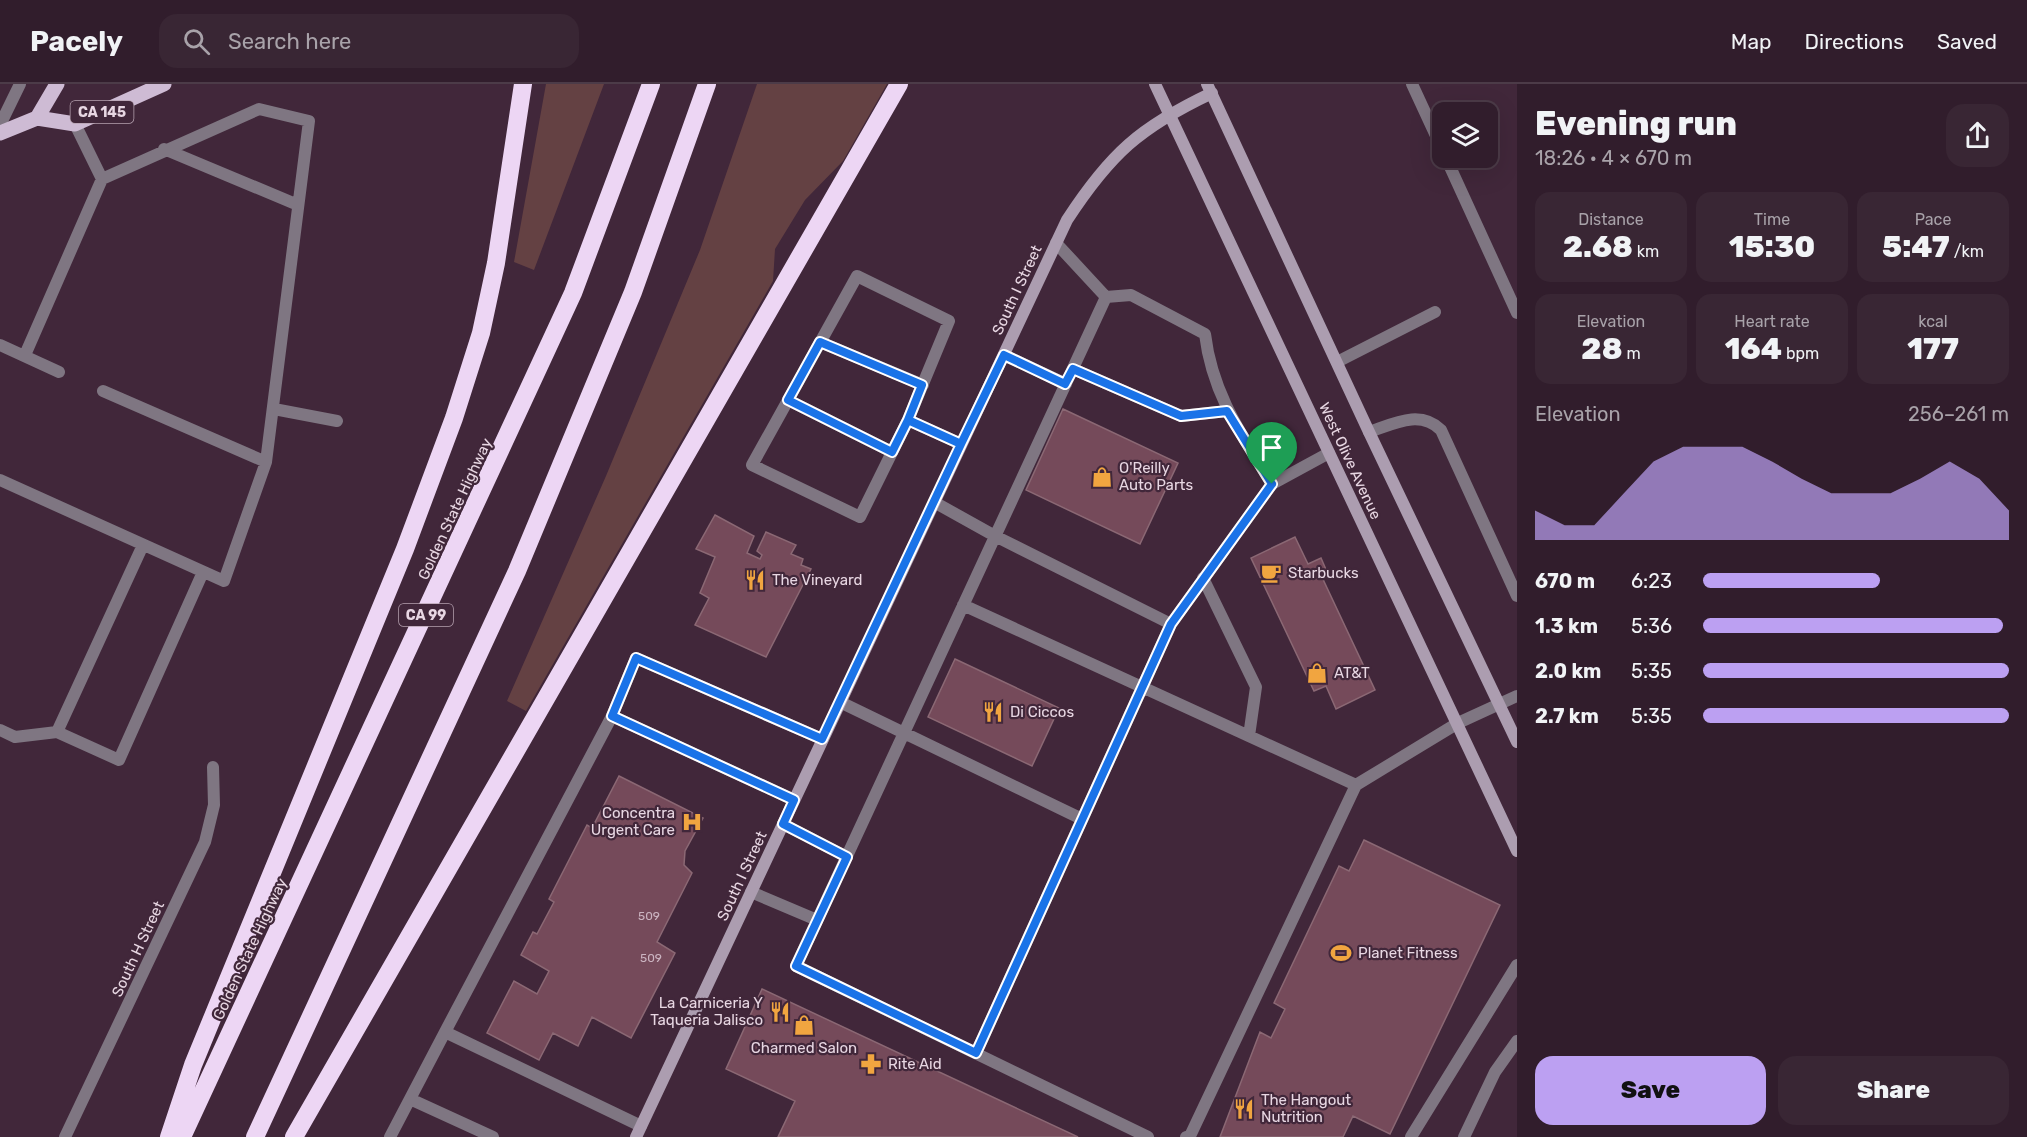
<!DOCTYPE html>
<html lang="en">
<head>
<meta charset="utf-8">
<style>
	:root { --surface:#311d2c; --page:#392634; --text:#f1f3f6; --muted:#a8a2a9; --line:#4c3b48; --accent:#bca0f2 }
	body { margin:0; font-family:Rubik,sans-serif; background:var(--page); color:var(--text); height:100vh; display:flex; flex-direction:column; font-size:22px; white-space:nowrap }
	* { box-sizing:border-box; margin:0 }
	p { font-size:20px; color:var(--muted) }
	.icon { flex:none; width:33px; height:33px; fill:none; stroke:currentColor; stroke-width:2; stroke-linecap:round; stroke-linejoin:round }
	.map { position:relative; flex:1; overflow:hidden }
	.side { display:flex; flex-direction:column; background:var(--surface); width:510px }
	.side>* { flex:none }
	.controls { position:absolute; left:1432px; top:18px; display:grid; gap:12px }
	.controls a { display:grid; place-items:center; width:66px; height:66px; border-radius:12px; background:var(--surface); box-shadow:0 6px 24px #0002,0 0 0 2px var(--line); font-size:30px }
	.pin { position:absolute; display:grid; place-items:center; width:51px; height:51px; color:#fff; margin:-62px -26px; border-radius:50% 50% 50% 0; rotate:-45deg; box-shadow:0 0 6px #0007 }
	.pin .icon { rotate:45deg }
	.round { display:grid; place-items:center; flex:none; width:63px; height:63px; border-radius:18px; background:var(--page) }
	.headline { display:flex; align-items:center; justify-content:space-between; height:102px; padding:0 18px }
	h1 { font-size:33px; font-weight:800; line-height:45px }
	.figures { display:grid; grid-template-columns:repeat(3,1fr); gap:9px; height:102px; padding:6px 18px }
	.figures div { display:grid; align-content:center; border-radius:15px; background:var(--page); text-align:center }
	.figures b { font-size:30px; font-weight:800 }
	.figures small { font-size:16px; font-weight:400 }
	.figures p { font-size:16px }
	.chart { height:168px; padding:12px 18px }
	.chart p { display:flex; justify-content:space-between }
	.chart svg { width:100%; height:108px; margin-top:6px; fill:var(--accent); opacity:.7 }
	.primary-button { display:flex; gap:12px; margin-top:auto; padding:12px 18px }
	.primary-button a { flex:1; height:69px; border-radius:18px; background:var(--accent); color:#111; font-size:24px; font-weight:800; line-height:69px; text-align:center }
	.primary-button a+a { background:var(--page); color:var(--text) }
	ul { padding:0 18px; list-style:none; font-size:20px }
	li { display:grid; grid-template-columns:96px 72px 1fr; align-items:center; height:45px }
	li i { height:15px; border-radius:8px; background:var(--accent) }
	header { display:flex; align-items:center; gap:36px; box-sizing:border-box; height:84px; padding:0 30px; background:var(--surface); border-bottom:2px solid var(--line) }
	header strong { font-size:28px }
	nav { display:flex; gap:33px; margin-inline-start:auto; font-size:21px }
	.search { width:420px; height:54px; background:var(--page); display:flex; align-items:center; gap:15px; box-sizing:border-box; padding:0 21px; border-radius:18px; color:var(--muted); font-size:22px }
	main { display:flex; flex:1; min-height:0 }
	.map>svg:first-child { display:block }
</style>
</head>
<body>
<header>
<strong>Pacely</strong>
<div class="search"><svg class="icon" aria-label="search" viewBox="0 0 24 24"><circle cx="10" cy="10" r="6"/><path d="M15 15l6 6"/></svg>Search here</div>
<nav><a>Map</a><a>Directions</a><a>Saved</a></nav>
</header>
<main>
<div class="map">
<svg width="1517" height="1053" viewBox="0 0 1517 1053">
	<rect width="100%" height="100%" fill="#41273a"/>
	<!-- green -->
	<path fill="#644143" d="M546 0H604L534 186 514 178Z
		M757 0H887L843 77 805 116 775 165 773 197 526 627 507 617 606 392 700 166Z"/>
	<!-- building -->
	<path fill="#754a5a" stroke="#8b6874" stroke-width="1.5" d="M1063 325 1178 379 1140 460 1026 406Z
		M715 431 754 452 747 469 760 475 762 471 757 467 766 448 796 461 791 470 803 475 801 481 811 485 766 573 695 541 709 514 700 509 715 473 696 465Z
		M1295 453 1308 480 1321 474 1327 488 1321 491 1375 606 1336 625 1326 602 1314 607 1251 474Z
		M955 575 1059 624 1032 682 928 633Z
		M619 692 703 734 685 767 684 781 692 789 657 858 675 869 631 954 592 933 578 962 553 949 539 976 487 949 514 897 537 910 549 887 521 871 533 848 537 850 554 818 549 815 587 741 592 744Z
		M1364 756 1500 821 1390 1050 1353 1032 1343 1053H1220L1260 948 1271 954 1285 925 1274 919 1339 782 1349 787Z
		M762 905 1078 1053H778L795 1017 726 985Z"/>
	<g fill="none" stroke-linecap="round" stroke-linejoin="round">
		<!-- lane -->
		<path stroke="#7f7682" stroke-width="12" d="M1412 0 1443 67
			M75 40 102 95 259 25 309 37 266 378 103 307
			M164 65 298 121
			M1446 74 1517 229
			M1056 159 1106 213
			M1106 213 796 882 1148 1053
			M1106 213 1131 211 1205 250C1212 309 1241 350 1272 400
			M820 258 923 301
			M0 261 59 288
			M25 271 102 95
			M1004 271 1066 300
			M1337 278 1435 228
			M1073 285 1181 332 1227 327
			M788 316 892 368
			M274 325 337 337
			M908 336 949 237 857 192 752 381 860 433 908 336 961 360
			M1369 348C1393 340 1420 325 1441 346L1517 512
			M0 396 224 497 266 378
			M934 418 995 452 1171 540
			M1203 494 1256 603 1249 652
			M963 521 1356 701
			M840 618 1082 735
			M0 646 15 653 57 648 143 461
			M57 648 119 676 203 488
			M794 716 612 632 636 574 822 655
			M783 740 847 773
			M751 808 817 836
			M445 948 612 632
			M976 969 1171 540 1272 400 1329 369
			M410 1015 493 1053
			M390 1053 445 948 641 1042
			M1186 1053 1190 1052 1356 701 1458 639
			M1411 1053 1517 881
			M1464 1053 1495 988 1517 957"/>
		<!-- street -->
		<path stroke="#7f7682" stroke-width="12" d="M0 41 20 0
			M1458 639 1517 612
			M65 1053 205 758 214 721 213 683"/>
		<!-- secondary -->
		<path stroke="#ac9db0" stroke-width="12" d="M1155 0 1517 767
			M1207 0 1369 348 1517 658
			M636 1053 1067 136C1110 70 1140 43 1212 9"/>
		<!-- primary -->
		<path stroke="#cebbd4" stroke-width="15" d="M37 34 57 0
			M0 49 37 34 75 40 164 0"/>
		<!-- highway -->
		<path stroke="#edd6f4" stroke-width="18" d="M169 1053 193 981 405 465 454 334 481 249 496 179 523 0
			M182 1053 573 209 651 0
			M255 1053 517 487 633 208 707 0
			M294 1053 899 0"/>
	</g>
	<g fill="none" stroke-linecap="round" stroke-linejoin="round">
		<!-- route casing -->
		<g stroke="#fff" stroke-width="12">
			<path id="route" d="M1272 400 1227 327 1181 332 1073 285 1065 300 1004 271 961 360 908 336 922 301 820 258 788 316 892 368 908 336 961 360 822 655 636 574 612 632 794 716 783 740 847 773 796 882 976 969 1171 540 1272 400"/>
		</g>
		<!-- route -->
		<use href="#route" stroke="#1a73e8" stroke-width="8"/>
	</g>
	<!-- icons -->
	<defs>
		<g id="shop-bare" transform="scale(1.62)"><path d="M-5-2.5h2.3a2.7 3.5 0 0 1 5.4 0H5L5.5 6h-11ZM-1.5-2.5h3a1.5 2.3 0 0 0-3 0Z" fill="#f1a540" stroke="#41273a" stroke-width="2.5" paint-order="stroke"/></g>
		<g id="cafe-bare" transform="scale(1.62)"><path d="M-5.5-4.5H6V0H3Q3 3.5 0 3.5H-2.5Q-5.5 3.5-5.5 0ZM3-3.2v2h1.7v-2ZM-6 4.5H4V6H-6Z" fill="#f1a540" stroke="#41273a" stroke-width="2.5" paint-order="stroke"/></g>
		<g id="restaurant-bare" transform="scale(1.62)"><path d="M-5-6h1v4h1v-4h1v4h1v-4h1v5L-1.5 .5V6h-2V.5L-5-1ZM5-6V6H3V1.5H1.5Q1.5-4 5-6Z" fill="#f1a540" stroke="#41273a" stroke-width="2.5" paint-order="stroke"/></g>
		<g id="hospital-bare" transform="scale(1.62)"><path d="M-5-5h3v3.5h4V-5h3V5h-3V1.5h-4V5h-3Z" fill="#f1a540" stroke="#41273a" stroke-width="2.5" paint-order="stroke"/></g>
		<g id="stadium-bare" transform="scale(1.62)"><path d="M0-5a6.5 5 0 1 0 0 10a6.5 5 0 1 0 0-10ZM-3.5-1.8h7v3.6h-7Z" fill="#f1a540" stroke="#41273a" stroke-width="2.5" paint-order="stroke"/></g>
		<g id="pharmacy-bare" transform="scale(1.62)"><path d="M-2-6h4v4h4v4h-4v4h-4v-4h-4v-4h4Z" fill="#f1a540" stroke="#41273a" stroke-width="2.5" paint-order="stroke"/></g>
	</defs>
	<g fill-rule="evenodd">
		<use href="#shop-bare" x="1102" y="393"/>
		<use href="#cafe-bare" x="1271" y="489"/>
		<use href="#restaurant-bare" x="755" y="496"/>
		<use href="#shop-bare" x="1317" y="589"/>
		<use href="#restaurant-bare" x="993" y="628"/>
		<use href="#hospital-bare" x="692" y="738"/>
		<use href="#stadium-bare" x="1341" y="869"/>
		<use href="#restaurant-bare" x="780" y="928"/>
		<use href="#shop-bare" x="804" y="941"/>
		<use href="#pharmacy-bare" x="871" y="980"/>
		<use href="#restaurant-bare" x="1244" y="1025"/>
	</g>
	<g text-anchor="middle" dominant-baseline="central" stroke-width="4.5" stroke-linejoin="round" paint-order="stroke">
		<!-- number labels -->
		<g font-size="12" fill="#cbb4c1">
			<text x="649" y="832">509</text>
			<text x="651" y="874">509</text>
		</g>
		<!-- shield labels -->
		<g fill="#41273a" stroke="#b6a2b0" stroke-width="1.5">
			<rect x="70.5" y="17" width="63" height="22" rx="4.5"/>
			<rect x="399" y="520" width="54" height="22" rx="4.5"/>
		</g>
		<g font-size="14" font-weight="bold" fill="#e8d7e3">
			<text x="102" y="28">CA 145</text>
			<text x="426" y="531">CA 99</text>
		</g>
		<!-- street labels -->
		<g font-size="15" fill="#e8d7e3" stroke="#41273a">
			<text transform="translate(1017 206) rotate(-65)">South I Street</text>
			<text transform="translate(1350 377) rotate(65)">West Olive Avenue</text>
			<text transform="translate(455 425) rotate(-65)">Golden State Highway</text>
			<text transform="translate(742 792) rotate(-65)">South I Street</text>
			<text transform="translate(138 865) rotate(-65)">South H Street</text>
			<text transform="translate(250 865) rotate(-65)">Golden State Highway</text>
		</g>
		<!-- poi labels -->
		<g font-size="15" fill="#e8d7e3" stroke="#41273a" text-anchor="start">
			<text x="1119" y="384">O'Reilly<tspan x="1119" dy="17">Auto Parts</tspan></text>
			<text x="1288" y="489">Starbucks</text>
			<text x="772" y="496">The Vineyard</text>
			<text x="1334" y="589">AT&amp;T</text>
			<text x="1010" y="628">Di Ciccos</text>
			<text x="675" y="729" text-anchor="end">Concentra<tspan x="675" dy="17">Urgent Care</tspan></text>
			<text x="1358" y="869">Planet Fitness</text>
			<text x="763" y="919" text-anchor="end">La Carniceria Y<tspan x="763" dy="17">Taqueria Jalisco</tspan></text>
			<text x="804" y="964" text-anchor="middle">Charmed Salon</text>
			<text x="888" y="980">Rite Aid</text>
			<text x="1261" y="1016">The Hangout<tspan x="1261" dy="17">Nutrition</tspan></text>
		</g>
	</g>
</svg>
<div class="controls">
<a><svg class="icon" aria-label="layers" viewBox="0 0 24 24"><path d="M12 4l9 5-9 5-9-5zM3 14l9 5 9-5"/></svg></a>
</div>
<div class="pin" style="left:1272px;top:400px;background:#1e9e55"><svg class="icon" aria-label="arrive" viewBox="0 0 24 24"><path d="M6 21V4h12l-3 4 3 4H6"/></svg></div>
</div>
<section class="side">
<div class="headline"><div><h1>Evening run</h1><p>18:26 · 4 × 670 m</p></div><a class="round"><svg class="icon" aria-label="share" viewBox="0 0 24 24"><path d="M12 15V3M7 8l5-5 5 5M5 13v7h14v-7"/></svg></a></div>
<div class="figures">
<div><p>Distance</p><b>2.68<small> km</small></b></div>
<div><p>Time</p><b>15:30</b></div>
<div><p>Pace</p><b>5:47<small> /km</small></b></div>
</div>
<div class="figures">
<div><p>Elevation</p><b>28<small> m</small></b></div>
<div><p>Heart rate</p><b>164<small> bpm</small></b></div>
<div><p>kcal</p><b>177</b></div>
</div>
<div class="chart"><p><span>Elevation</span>256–261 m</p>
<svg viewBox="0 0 160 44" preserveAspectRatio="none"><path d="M0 44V32L10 38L20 38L30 25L40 12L50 6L60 6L70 6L80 12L90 19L100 25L110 25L120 25L130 19L140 12L150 19L160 32V44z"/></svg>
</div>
<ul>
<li><b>670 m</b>6:23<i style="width:58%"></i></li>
<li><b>1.3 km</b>5:36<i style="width:98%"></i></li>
<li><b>2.0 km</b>5:35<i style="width:100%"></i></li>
<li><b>2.7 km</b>5:35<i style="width:100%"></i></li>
</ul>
<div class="primary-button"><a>Save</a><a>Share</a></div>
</section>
</main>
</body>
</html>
